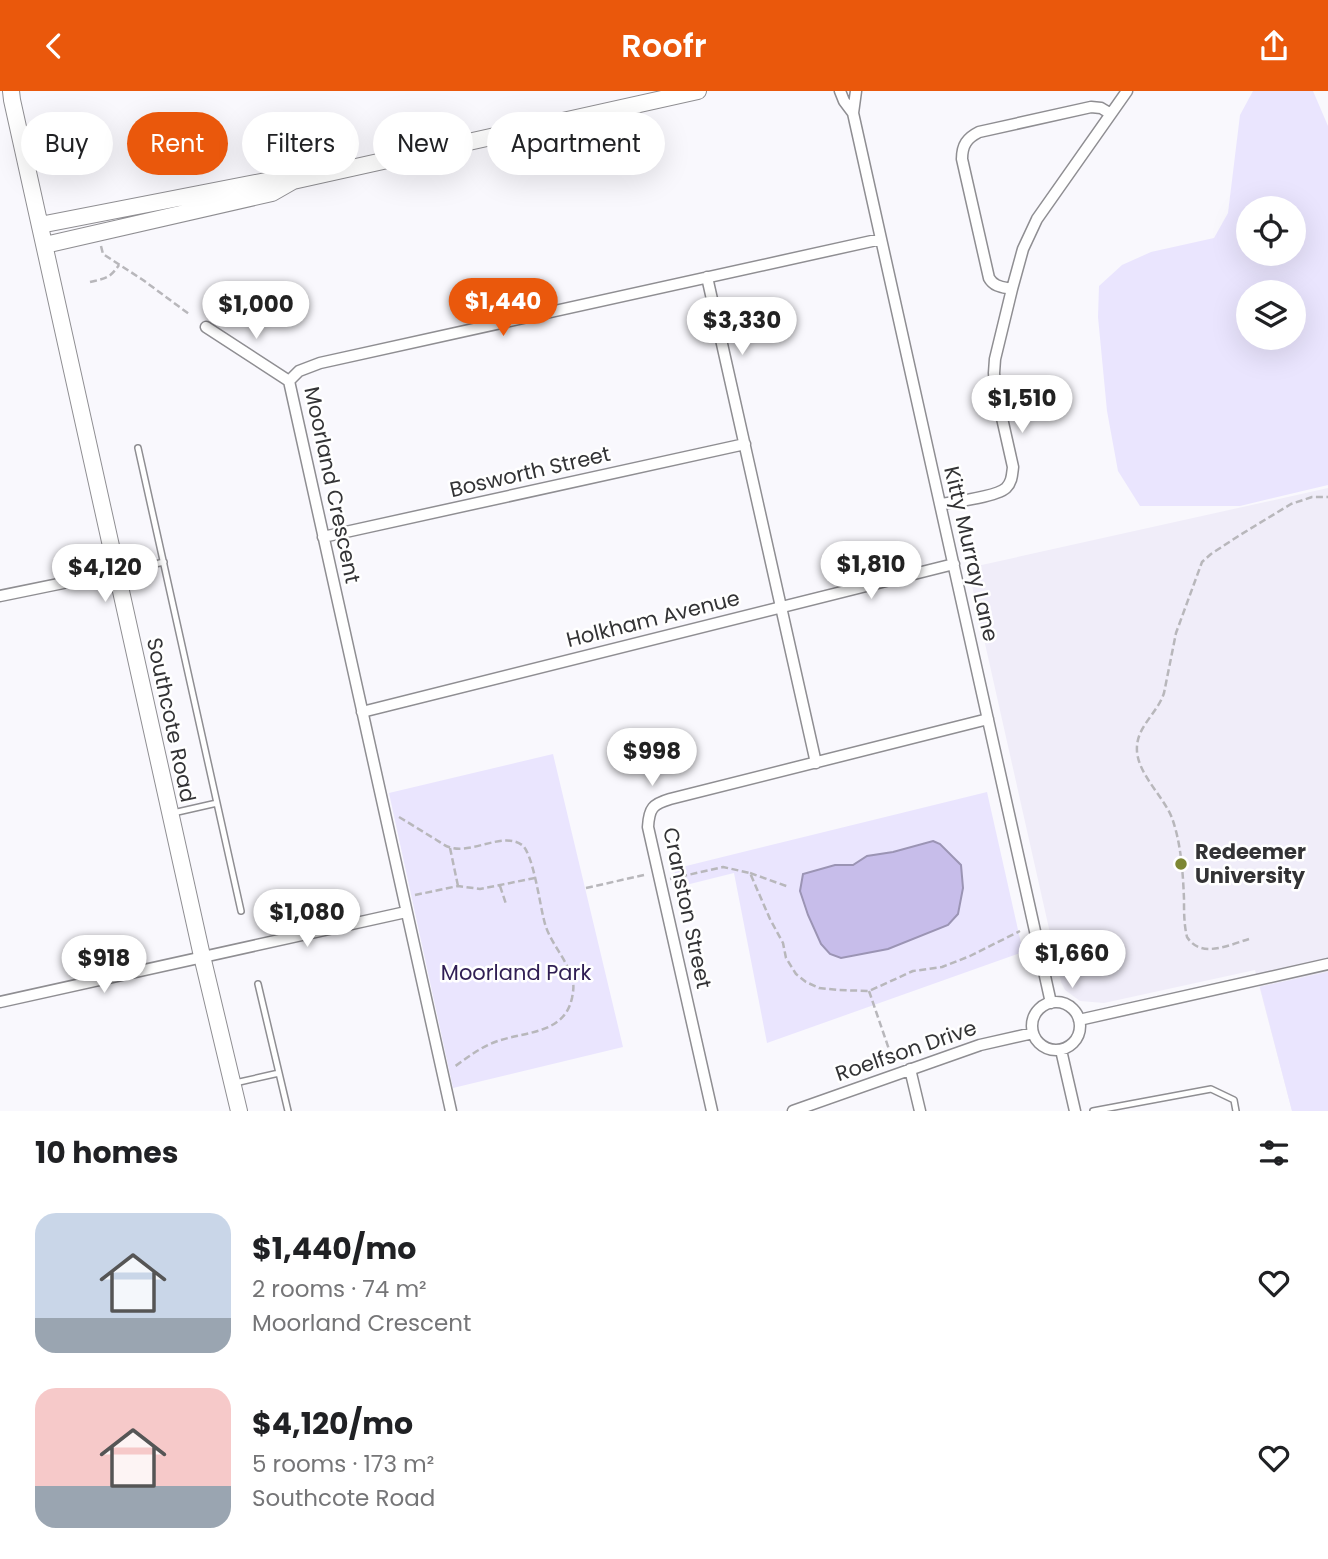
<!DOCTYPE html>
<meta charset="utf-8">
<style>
:root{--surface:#fff;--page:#f2f2f2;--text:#202124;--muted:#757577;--accent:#ea580c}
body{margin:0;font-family:Poppins,sans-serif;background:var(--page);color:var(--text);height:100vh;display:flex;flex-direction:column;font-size:26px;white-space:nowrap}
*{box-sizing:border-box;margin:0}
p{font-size:23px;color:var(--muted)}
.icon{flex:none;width:38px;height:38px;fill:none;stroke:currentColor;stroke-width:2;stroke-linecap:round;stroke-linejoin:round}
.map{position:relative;height:1020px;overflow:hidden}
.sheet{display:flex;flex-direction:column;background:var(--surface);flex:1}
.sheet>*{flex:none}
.top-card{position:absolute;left:21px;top:21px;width:700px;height:63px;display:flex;gap:14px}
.tools{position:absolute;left:1236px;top:105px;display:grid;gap:14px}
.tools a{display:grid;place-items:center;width:70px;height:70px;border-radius:50%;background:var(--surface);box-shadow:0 7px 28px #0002;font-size:35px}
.price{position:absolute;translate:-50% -60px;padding:0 16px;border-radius:24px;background:#fff;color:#222;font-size:23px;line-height:46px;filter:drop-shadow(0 2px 4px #0008)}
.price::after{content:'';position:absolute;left:50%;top:42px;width:21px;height:16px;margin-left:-10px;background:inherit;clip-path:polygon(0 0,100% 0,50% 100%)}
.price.current{background:var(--accent);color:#fff}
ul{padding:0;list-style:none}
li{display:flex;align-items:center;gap:21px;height:175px;padding:0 35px}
li span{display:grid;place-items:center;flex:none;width:196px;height:140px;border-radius:21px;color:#555}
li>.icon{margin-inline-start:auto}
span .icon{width:84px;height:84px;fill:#fffc;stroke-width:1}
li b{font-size:30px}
h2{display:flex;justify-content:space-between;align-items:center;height:84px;padding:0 35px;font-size:30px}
.chip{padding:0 24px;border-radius:32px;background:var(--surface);box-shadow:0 7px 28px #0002;font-size:24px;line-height:63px}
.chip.current{background:var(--accent);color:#fff}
header{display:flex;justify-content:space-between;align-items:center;height:91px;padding:0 35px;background:var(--accent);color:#fff;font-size:32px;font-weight:600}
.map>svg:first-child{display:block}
</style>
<header><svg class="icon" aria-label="back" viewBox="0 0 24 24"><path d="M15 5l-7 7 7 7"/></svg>Roofr<svg class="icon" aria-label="share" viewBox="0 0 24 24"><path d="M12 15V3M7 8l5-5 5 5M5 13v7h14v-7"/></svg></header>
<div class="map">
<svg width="1328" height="1020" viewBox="0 0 1328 1020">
<rect width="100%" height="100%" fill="#f9f8fd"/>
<path fill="#f0edf9" d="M1328,397V1020H1292L1255,879L1104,912L1080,910L1065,899L1061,891L968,477Z"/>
<path fill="#eae5fe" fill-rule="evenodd" d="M1253,0H1313L1328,35V394L1240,415H1140L1118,380L1107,320L1098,226L1099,195L1122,174L1151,161L1214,147L1228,122L1240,24ZM1293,117V163H1248V117ZM1293,201V247H1248V201Z
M553,663L623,956L453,997L389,702Z
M987,701L1023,861L767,952L734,782L678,796L674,778Z
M1328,881V1020H1292L1260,896Z"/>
<path fill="#c7bdea" stroke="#9b94b4" stroke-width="2" d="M933,750L940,753L961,774L963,797L958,823L948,834L888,858L841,867L830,863L821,853L808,824L800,800L803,783L835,774H853L867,765L893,761Z"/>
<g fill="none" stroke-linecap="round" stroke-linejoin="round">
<g stroke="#8f8e92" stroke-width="8">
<path id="lane" d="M138,357L241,820
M119,481L164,471
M173,722L217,712
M258,893L288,1020
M235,992L279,982
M1093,1020L1211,998L1234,1009L1236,1020"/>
</g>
<g stroke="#8f8e92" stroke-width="13">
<path id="street" d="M840,0L844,10L853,22
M856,0L853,22L1051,912
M707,186L816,672
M1012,198C1003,196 994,196 989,187L962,68C962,54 967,47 979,41L1091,16L1101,17L1111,23
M206,236L289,290
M289,290L451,1020
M289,290L299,280L320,272L881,148
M940,413C954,411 996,406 1006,397C1012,391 1012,384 1013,376L995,296L994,282L995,268L1012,198L1023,158L1037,128L1127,0
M323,446L745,353
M0,505L117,481
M362,621L954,473
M0,911L406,821
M1032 935a24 24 0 1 1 48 0a24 24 0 1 1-48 0Z
M1079,929L1328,873
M1061,959L1075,1020
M910,978L920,1020
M712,1020L648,736C649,717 653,713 670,708L988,628
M793,1020L980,954L1033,942"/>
</g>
<g stroke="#8f8e92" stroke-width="18">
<path id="secondary" d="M11,0L12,9L202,865L239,1020
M40,134L271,89L293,90L698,0
M45,154L272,102L293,90"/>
</g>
<path stroke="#b8b7bb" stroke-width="2.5" stroke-dasharray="7 3.5" stroke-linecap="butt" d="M101,155L103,163L143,189L189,223
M90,191C106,187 109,188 119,174
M399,726C411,733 423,741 435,748C440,751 445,755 449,756C471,764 503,740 522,754C533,762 540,814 544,829C549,852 568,868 573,891C574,897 573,901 572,907C564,944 524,940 495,951C479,957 467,967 454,976
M450,757L458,795
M750,782L789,796
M670,788L723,776L750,782L770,828L783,852L786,867L796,883L806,891L819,897L838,899L869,900L913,880L942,876L970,865L1020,840
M500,795L506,813
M586,797L644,784
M415,804L458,795L480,798L535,787
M1249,848C1229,854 1201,868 1187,846C1184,834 1184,821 1184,808C1183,782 1181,752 1172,727C1163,704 1135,681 1137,655C1138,635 1158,621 1164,602L1176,542L1202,471L1211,463L1240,444L1291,413L1312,406H1328
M869,900L893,970"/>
<use href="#lane" stroke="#fff" stroke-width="5"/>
<use href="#street" stroke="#fff" stroke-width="10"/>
<use href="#secondary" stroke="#fff" stroke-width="16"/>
</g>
<circle fill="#7d8733" stroke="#fff" stroke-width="2.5" cx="1181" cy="773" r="7"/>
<g text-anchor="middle" stroke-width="5" stroke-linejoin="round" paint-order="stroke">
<g font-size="21" fill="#333335" stroke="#fff">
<text transform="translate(530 381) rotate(-13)" y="7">Bosworth Street</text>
<text transform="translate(332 394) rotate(78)" y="7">Moorland Crescent</text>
<text transform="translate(971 463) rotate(77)" y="7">Kitty Murray Lane</text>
<text transform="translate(653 528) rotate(-14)" y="7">Holkham Avenue</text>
<text transform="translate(171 629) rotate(78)" y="7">Southcote Road</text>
<text transform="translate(687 817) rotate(78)" y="7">Cranston Street</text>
<text transform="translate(906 960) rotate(-19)" y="7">Roelfson Drive</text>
</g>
<g font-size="21" font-weight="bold" fill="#333335" stroke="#fff" text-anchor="start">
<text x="1195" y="768">Redeemer<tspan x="1195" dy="24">University</tspan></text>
</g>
<g font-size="21" fill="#301e54" stroke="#fff">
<text x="516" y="889">Moorland Park</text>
</g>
</g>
</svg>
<div class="tools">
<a><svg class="icon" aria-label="locate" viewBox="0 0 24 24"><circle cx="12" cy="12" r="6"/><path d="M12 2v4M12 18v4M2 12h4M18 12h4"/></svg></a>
<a><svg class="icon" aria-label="layers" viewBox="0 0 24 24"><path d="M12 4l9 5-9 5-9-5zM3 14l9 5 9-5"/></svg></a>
</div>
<b class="price current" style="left:503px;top:247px">$1,440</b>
<b class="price" style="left:256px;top:250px">$1,000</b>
<b class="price" style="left:742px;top:266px">$3,330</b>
<b class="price" style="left:1022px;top:344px">$1,510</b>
<b class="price" style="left:871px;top:510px">$1,810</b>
<b class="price" style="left:105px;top:513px">$4,120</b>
<b class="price" style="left:652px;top:697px">$998</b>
<b class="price" style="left:307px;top:858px">$1,080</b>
<b class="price" style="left:1072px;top:899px">$1,660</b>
<b class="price" style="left:104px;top:904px">$918</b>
<div class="top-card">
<a class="chip">Buy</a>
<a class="chip current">Rent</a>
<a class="chip">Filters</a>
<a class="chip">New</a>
<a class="chip">Apartment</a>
</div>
</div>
<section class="sheet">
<h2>10 homes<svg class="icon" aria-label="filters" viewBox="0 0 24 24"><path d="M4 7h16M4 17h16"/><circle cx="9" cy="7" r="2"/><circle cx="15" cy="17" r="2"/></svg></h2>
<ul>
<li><span style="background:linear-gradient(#c9d6e8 75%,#9aa5b1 0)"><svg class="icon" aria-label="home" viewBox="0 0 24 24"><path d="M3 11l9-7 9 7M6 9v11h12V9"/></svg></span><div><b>$1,440/mo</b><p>2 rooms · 74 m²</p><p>Moorland Crescent</p></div><svg class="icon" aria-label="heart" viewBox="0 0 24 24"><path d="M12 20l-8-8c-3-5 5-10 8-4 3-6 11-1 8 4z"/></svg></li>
<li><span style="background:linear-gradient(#f6c9c9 70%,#9aa5b1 0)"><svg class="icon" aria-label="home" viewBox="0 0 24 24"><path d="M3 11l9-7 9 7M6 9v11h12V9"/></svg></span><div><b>$4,120/mo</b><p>5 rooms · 173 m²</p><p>Southcote Road</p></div><svg class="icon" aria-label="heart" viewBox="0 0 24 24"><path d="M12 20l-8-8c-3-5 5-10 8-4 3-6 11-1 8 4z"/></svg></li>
</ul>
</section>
